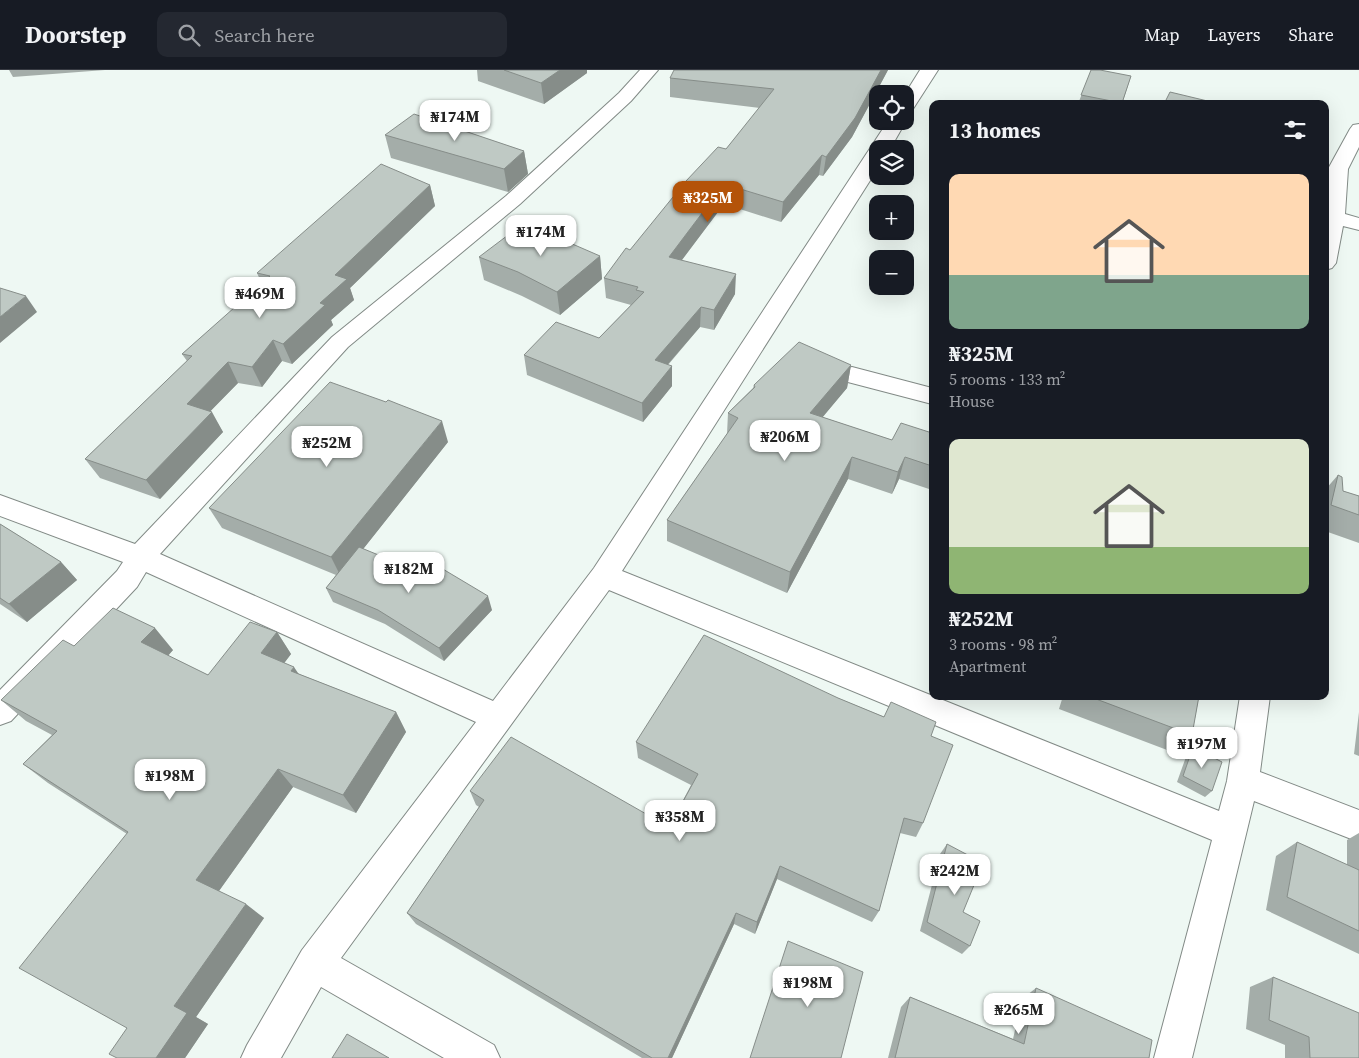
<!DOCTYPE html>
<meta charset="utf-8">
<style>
:root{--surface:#171b24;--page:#242831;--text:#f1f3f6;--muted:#9ea1a6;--line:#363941;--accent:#b45309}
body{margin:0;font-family:"Source Serif 4",serif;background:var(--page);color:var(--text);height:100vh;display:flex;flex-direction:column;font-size:19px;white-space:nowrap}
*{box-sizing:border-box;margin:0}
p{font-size:16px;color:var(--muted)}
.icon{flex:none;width:28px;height:28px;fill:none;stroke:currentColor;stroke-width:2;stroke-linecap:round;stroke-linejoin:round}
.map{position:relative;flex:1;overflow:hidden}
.sheet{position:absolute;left:929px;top:30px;width:400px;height:600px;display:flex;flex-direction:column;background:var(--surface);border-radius:10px;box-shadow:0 5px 20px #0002}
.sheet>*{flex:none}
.controls{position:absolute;left:869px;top:15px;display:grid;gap:10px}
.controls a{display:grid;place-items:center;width:45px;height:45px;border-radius:10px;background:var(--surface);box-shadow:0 5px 20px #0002;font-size:25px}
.price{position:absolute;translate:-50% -42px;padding:0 11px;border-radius:10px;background:#fff;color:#222;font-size:16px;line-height:32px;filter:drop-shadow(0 1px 2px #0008)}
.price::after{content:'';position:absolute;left:50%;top:30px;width:15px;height:11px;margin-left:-8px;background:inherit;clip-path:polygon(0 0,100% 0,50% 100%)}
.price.on{background:var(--accent);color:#fff}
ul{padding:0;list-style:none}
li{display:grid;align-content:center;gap:10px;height:265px;padding:0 20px}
li span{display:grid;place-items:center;height:155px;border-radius:10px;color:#555}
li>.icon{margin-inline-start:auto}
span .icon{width:90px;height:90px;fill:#fffc;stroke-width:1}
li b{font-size:21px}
h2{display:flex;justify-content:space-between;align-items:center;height:60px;padding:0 20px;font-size:21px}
header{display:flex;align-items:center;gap:30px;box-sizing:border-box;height:70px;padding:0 25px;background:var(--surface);border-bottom:1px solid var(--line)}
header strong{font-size:24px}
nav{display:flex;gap:28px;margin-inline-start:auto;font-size:18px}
.search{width:350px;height:45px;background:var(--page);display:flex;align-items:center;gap:12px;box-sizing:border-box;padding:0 18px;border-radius:10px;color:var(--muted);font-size:19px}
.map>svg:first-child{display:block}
</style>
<header>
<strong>Doorstep</strong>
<div class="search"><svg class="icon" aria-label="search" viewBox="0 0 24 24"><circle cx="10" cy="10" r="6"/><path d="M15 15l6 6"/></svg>Search here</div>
<nav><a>Map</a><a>Layers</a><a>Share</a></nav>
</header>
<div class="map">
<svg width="1359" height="988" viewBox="0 0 1359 988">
<rect width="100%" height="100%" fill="#eef8f3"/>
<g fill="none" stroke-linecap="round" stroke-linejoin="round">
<g stroke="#828a86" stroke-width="2">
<path id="minor" d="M640,0H658L631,31L520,134L348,277L160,484L493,631L594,498L888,51H905V49L906,51L890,79H878V98L622,501L1219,741L1227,711L1240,626H1270L1260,702L1359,740V772L1254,731L1192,988H1154L1212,770L609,520L341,888L494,975L500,988H444L321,917L281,988H241L247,975L302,880L476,652L146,502L137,517L11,651L0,655V620L117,501L123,492L0,446V425L135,474L332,267L506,126L619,23Z
M920,0H938L911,42L905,43V24Z
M1359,54V77L1348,99L1345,144L1359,148V160L1343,156L1336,193L1332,198L1325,200V146L1328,99L1350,59L1353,55Z
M852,297L932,318V334L844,311L840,305L844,299Z"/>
</g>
<use href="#minor" fill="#fff" fill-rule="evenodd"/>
</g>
<path fill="#a4ada9" d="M9,0H105L13,7Z
M477,0H587V3L544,34L478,11Z
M888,0L852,67L823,106L819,105L781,152L724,134L682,190L735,224L714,260L700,257L668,295L672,296V316L643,352L527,305L524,285L599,268L631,235L606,228L604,208L726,79L760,38L670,27V8Z
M1091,0L1131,6L1122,34H1078Z
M385,65L524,81L528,104L508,122L391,88Z
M430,115L435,136L350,218L354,230L331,250L333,255L292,294L282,291L262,317L238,313L210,341L223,362L160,429L100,408L85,389L187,291L182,284L262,214L257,203Z
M600,186L602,209L560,245L522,226L484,210L479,187Z
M851,295L847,318L822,347L892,370L932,363V420L899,409L892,424L848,409L787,523L667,471V450L727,364L728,343L753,318L754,315Z
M448,372L363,479L492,540L444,591L385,554L333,532L326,518L336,505L222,458L209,438Z
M1338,405L1343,421L1359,426V473L1325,461V420Z
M0,454L61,492L77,510L27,552L0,534Z
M277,562L291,584L284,593L299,604L396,642L406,662L356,743L293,717L219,821L264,848L196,947L208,954L185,988H117L127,958V764L48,713L23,694L52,665L26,651L1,630L74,576L173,580L168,586L208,605Z
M1063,626H1199L1192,665L1175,683L1059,639Z
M838,628L931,666L923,753L916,767L900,763L879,841L872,852L777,809L755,864L734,854L672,988H642L416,854L407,843L479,737L476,735L470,721L669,757L691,715L638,688L636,672Z
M1359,642V686L1354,684Z
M1193,677L1212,721L1205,727L1177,712L1187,684Z
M1359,763V884L1266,840L1276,786L1297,772L1347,795V770Z
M947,774L963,842L970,876L962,884L920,861L940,784Z
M1273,907L1359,988H1285V975L1246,959L1250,917Z
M1036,918L1149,988H888L901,937L910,927L1013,969L1022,929Z"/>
<path fill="#868d89" d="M560,0H587V3L544,34L541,13Z
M881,0H888L852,67L823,106L826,87Z
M524,81L528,104L508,122L504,99Z
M822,85L819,105L781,152L783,132Z
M724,114V134L669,207V187Z
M430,115L435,136L350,218L354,230L331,250L333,255L292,294L283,274L320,233L335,205Z
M600,186L602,209L560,245L557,222Z
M736,204L735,224L714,260V240Z
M26,226L37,242L0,273V247Z
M701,237L700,257L655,309V290Z
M273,270L282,291L262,317L252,297Z
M228,292L238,313L198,354L187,334Z
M851,295L847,318L807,366L810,343Z
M672,296V316L643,352L642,333Z
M212,342L223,362L160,429L146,410Z
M442,351L448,372L341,507L331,487Z
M852,387L848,409L787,523L790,502Z
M905,387L899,409L892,424L898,402Z
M61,492L77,510L27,552L9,534Z
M488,526L492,540L444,591L439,578Z
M155,558L173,580L160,594L141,572Z
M277,562L291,584L276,604L261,583Z
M294,597L308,618L291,601Z
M396,642L406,662L356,743L343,725Z
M278,699L293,717L216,825L196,810Z
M780,796L777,809L755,864L757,852Z
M246,834L264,848L196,947L208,954L185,988H156L174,936Z
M736,843L734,854L672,988H668Z"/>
<path fill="#bfc9c4" stroke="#868d89" d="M504,0H560L541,13Z
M674,0H881L855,48L826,87L822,85L783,132L724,114L669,187L736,204L714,240L701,237L655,290L672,296L642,333L524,285L556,252L599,268L644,222L636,220L638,217L604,208L626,178L630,180L686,111L718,77L726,79L774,19L670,8Z
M1091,0H1100L1131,6L1122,33L1081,25Z
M1170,22L1220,34H1164Z
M414,44L524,81L504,99L385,65Z
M381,94L430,115L335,205L347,209L320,233L325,235L283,274L273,270L252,297L228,292L187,334L212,342L146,410L85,389L192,286L182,284L270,206L257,203Z
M524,153L600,186L557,222L518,202L479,187Z
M0,218L26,226L0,247Z
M799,272L851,295L810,343L892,370L901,353L932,363V396L905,387L898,402L852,387L790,502L667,450L738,348L728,343L755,317L754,315Z
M330,312L386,332L388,330L398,334L442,351L331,487L209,438Z
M1338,405L1342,407L1343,421L1359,426V445L1331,435Z
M0,454L61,492L9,534L0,528Z
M359,477L410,498L421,486L488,526L439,578L378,540L326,518Z
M113,538L155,558L141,572L208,605L250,552L277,562L261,583L294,597L291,601L396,642L343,725L278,699L196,810L246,834L174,936L187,943L156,988H117L109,984L127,958L19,898L128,762L23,694L57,661L1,630L63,570L74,576Z
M704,565L838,628L884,647L891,632L936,652L931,666L953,675L923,753L904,748L879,841L780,796L757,852L736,843L668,988H652L407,843L484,730L470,721L511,667L669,757L698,704L636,672Z
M1088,626H1199L1192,665Z
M1193,677L1222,692L1212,721L1183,706Z
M1297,772L1359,800V861L1287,827Z
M947,774L983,793L963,842L980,851L970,876L927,852Z
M788,871L863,902L841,988H750Z
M1273,907L1359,943V988H1310L1309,967L1269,950Z
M1036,918L1152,970L1149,988H895L910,927L1024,974Z
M347,964L389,988H332Z"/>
</svg>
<div class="controls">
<a><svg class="icon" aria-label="locate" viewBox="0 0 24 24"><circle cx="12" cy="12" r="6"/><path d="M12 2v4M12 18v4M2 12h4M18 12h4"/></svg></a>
<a><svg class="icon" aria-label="layers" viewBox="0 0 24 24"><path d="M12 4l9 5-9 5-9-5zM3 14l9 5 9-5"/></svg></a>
<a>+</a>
<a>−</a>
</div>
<b class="price" style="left:455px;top:72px">₦174M</b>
<b class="price on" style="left:708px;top:153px">₦325M</b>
<b class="price" style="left:541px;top:187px">₦174M</b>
<b class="price" style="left:260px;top:249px">₦469M</b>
<b class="price" style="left:785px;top:392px">₦206M</b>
<b class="price" style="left:327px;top:398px">₦252M</b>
<b class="price" style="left:409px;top:524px">₦182M</b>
<b class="price" style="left:1202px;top:699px">₦197M</b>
<b class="price" style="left:170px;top:731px">₦198M</b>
<b class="price" style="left:680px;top:772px">₦358M</b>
<b class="price" style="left:955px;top:826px">₦242M</b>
<b class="price" style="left:808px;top:938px">₦198M</b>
<b class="price" style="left:1019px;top:965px">₦265M</b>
<section class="sheet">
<h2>13 homes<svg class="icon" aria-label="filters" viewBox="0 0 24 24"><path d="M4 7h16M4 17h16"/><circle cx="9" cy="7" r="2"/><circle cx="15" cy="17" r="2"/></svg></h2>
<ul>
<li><span style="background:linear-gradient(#ffd9b3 65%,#7fa58c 0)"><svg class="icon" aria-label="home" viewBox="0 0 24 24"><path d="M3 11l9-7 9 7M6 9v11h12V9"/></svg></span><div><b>₦325M</b><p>5 rooms · 133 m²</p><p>House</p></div></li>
<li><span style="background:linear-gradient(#dfe7d0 70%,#8fb573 0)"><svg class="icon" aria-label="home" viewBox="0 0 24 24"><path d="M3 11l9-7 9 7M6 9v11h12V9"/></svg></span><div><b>₦252M</b><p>3 rooms · 98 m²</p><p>Apartment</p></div></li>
</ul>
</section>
</div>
